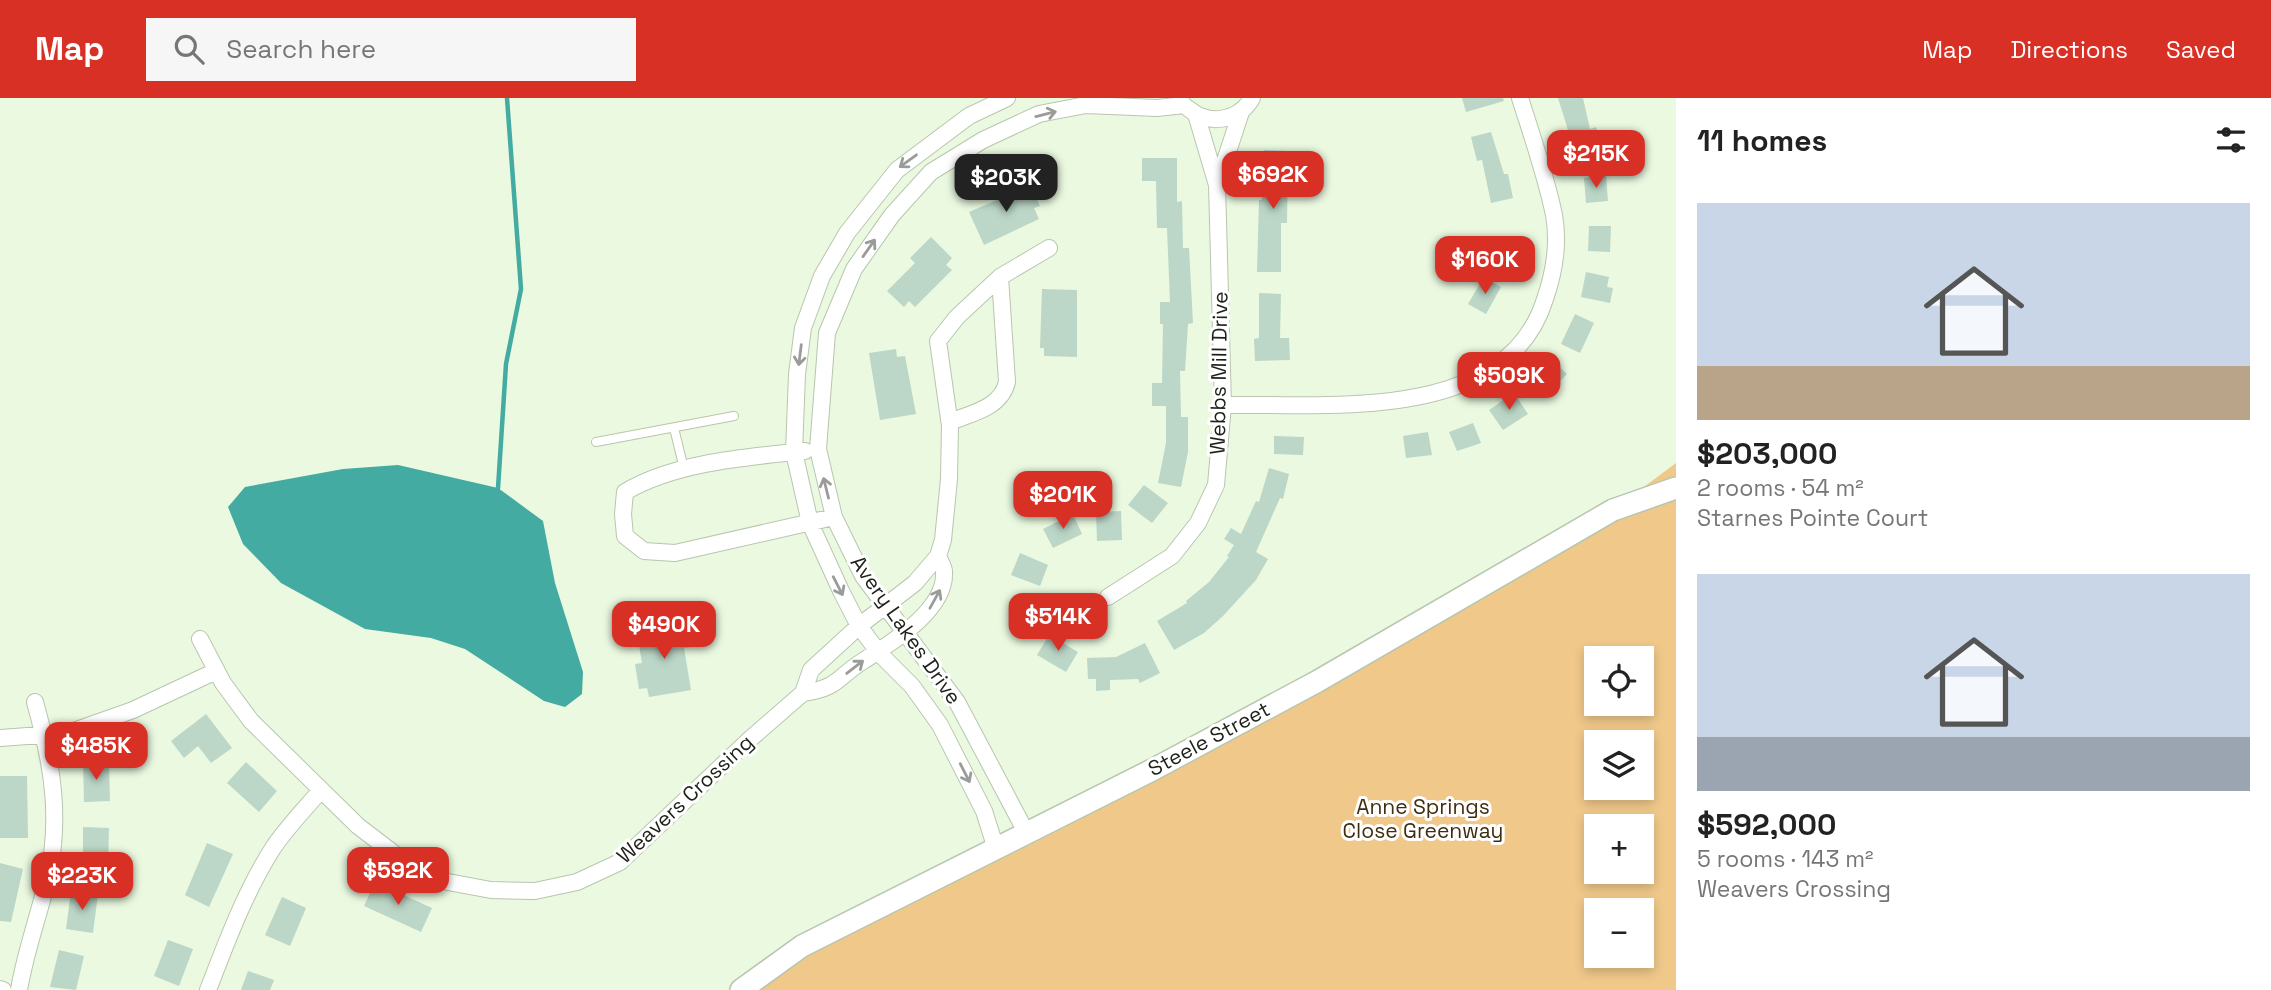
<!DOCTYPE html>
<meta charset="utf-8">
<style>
:root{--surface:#fff;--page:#f6f6f6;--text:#222;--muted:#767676;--accent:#d93025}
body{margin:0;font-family:"Space Grotesk",sans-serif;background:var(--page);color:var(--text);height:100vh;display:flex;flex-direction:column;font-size:26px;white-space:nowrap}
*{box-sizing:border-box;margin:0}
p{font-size:23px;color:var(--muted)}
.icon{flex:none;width:38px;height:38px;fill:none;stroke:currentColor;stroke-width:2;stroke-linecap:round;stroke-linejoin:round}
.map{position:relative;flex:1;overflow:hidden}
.side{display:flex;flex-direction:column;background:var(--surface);width:595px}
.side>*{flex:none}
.tools{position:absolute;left:1584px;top:548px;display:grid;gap:14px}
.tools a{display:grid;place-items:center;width:70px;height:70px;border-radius:0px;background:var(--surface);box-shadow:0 4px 10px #0003;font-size:35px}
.price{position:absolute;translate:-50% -60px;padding:0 16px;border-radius:14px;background:var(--accent);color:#fff;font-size:23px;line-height:46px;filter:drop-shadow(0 2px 4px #0008)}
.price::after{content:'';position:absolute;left:50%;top:42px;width:21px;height:16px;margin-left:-10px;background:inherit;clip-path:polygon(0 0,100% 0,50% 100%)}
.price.selected{background:#222;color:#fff}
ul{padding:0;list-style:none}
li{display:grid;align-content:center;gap:14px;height:371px;padding:0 21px}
li span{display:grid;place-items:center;height:217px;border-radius:0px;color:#555}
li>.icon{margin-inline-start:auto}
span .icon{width:126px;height:126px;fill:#fffc;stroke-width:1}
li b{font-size:30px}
h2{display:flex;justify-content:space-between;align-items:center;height:84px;padding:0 21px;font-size:30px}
header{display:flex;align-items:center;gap:42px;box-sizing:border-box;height:98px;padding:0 35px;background:var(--accent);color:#fff}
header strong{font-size:33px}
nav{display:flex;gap:38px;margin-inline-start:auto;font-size:24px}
.search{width:490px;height:63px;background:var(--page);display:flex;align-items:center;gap:18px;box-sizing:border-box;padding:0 24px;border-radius:0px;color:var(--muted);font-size:26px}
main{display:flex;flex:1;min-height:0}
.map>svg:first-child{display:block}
</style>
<header>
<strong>Map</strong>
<div class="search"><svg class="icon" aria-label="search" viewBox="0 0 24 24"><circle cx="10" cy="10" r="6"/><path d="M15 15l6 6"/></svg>Search here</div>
<nav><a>Map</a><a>Directions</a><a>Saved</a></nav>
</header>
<main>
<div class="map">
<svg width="1676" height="892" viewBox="0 0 1676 892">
<rect width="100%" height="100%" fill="#eaf9e0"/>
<path fill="#f0c88a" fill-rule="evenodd" d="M1676,365V892H741L1154,671L1613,412ZM1596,560H1642V606H1596ZM1596,644H1642V690H1596ZM1596,728H1642V774H1596ZM1596,812H1642V858H1596Z"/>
<path fill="#43aba1" d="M398,367L498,390L543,423L555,485L583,574L582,596L565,609L544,603L465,551L431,540L365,531L281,485L243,446L228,409L245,389L343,371Z"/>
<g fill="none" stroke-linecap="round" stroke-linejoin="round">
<path stroke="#43aba1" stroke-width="4.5" d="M498,390L506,266L521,191L507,0"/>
</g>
<path fill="#bcd7c7" d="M1462,0H1503L1504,3L1466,14Z
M1558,0H1583L1590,31L1596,29L1604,51L1577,61Z
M1491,34L1504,76H1508L1513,100L1491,105L1482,62L1477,63L1471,39Z
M1264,52L1288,53L1287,125H1281V174H1257L1259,102H1262Z
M1142,60H1177V104L1182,103L1183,150H1189L1193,225L1188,226L1185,273H1180L1181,319H1188V354L1181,389L1158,385L1166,345V308H1152V285H1162L1163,226H1160V204H1170L1167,130H1157L1156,83H1142Z
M1606,78L1608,103L1586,105L1584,80Z
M1028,83L1040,108L1034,110L1039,121L984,147L969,114L1004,99L1002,95Z
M1589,128H1611L1610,154L1588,153Z
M931,139L952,160L946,167L952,172L915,209L909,203L904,209L887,193L915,165L910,160Z
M1492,140L1515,141L1513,167L1490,165Z
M1586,174L1609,179L1607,189L1613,190L1610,205L1581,199Z
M1484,179L1501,189L1486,216L1468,206Z
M1042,191L1077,192V259L1044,258V250H1040Z
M1259,195L1281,196L1280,240H1289L1290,262L1255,263L1254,241L1259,240Z
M1575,216L1594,225L1580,255L1561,246Z
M896,251L897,259L905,258L916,316L880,322L869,255Z
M1550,260L1567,276L1545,298L1529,282Z
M1514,295L1528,316L1503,332L1489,312Z
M1473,325L1481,345L1457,353L1449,334Z
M1428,334L1432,357L1406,360L1403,338Z
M1274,338L1304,339L1303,357L1274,356Z
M1269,370L1289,376L1283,401L1280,400L1256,454L1268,461L1256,482L1223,518L1204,535L1174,552L1157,523L1187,505L1186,503L1209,484L1229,459L1227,458L1234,447L1224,441L1231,430L1241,436L1256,403L1259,404Z
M1144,387L1168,405L1152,425L1128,407Z
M1121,413L1122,442L1097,443L1096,414Z
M1073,416L1082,436L1053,450L1043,431Z
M1020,455L1048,467L1040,488L1011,477Z
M1040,498L1046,529L1022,534L1017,502Z
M680,527L682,538L696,536L698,548L684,550L691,592L649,599L647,590L639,591L635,566L642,565L637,535Z
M1049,537L1078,554L1066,574L1037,557Z
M1145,545L1160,575L1140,585L1138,581L1110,582V592L1096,593V581H1088L1087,560L1116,559Z
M206,616L232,650L211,665L198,648L184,660L171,643Z
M246,664L277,693L259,714L227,685Z
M109,665L110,703L84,704L83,666Z
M0,678H27L28,740H0Z
M83,729L109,730L108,768L83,767Z
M207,745L233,756L209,809L185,797Z
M0,765L23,771L11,824L0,823Z
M375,784L432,810L421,834L364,808Z
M71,793L98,796L93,835L66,831Z
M282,799L306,810L290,848L265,837Z
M168,842L193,851L179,888L154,878Z
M59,852L84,858L76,892L50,889Z
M248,873L274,882L270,892H241Z"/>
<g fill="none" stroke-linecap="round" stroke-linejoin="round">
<g stroke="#b8c6ae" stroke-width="10">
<path id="lane" d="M674,330L684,371
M596,344L734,318"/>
</g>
<g stroke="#b8c6ae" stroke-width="18">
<path id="street" d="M1189,11C1209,28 1239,23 1252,0
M1217,87L1241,14
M1223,307C1326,305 1506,327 1545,201C1554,175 1559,145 1554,117C1546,78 1532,38 1520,0
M950,324C972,315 1001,310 1007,284L1000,179
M805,353C748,359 675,364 625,394L623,416L625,438L644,453L675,455L834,419
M1108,499L1172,458L1198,425L1216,387L1223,307L1217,87L1196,16
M200,541L223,585L251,623L358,728L409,767L448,784L491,792L535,793L577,784L620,764L749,642L803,595L811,572L859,528L915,485L938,458L943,442L949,381L950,328L938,243L957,219L1000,179L1049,150
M803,595C839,590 836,580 863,563C891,545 947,512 944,473C944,469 940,463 938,458
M0,640L68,635L133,612L216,573
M1027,736L957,604L863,478L834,419L818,351L827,235L854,171L892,117L931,74L983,42L1039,16L1086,7L1157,10L1184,7
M996,751L984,713L940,627L912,588L879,555L859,528L841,493L810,425L794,354L797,276L803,230L822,178L847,135L897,72L969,18L1007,0
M0,891L3,892
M19,892C25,855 38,820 47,783C62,721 52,665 35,604
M208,892C227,843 245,794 273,750C287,729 305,711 321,692"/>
</g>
<g stroke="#b8c6ae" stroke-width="24">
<path id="secondary" d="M741,892L802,848L1154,671L1318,583L1613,412L1676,390"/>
</g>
<use href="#lane" stroke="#fff" stroke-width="8"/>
<use href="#street" stroke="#fff" stroke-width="16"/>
<use href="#secondary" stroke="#fff" stroke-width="21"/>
</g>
<defs><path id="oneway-shaft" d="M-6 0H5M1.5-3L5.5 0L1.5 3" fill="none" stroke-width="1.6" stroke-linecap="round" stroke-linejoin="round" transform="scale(1.75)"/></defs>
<g stroke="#999c98">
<use href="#oneway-shaft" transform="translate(1046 16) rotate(-14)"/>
<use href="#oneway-shaft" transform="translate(908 63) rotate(144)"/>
<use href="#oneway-shaft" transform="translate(869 150) rotate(-55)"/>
<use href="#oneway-shaft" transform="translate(800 257) rotate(97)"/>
<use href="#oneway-shaft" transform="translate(826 390) rotate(-104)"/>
<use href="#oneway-shaft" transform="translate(838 488) rotate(63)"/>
<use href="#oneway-shaft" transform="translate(935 501) rotate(-61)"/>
<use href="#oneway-shaft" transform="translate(855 569) rotate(-38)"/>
<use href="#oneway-shaft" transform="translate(965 675) rotate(63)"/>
</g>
<g text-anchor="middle" stroke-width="6" stroke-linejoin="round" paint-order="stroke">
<g font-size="21" fill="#1d2219" stroke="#fff">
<text transform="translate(1219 275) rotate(-89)" y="7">Webbs Mill Drive</text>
<text transform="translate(906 532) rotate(55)" y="7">Avery Lakes Drive</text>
<text transform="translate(1209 641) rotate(-28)" y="7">Steele Street</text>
<text transform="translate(685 701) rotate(-43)" y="7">Weavers Crossing</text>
</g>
<g font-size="21" fill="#3f2d10" stroke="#fff">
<text x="1423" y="716">Anne Springs<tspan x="1423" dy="24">Close Greenway</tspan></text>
</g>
</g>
</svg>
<div class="tools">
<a><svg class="icon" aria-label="locate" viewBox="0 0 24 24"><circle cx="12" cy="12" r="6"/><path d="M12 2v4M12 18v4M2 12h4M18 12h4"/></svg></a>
<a><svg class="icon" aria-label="layers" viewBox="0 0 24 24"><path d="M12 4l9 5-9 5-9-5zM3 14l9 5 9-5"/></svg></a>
<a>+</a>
<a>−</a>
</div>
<b class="price" style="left:1596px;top:92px">$215K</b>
<b class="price" style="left:1273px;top:113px">$692K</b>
<b class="price selected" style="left:1006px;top:116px">$203K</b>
<b class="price" style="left:1485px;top:198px">$160K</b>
<b class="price" style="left:1509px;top:314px">$509K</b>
<b class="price" style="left:1063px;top:433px">$201K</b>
<b class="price" style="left:1058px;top:555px">$514K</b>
<b class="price" style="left:664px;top:563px">$490K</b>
<b class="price" style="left:96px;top:684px">$485K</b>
<b class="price" style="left:398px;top:809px">$592K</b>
<b class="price" style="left:82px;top:814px">$223K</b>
</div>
<section class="side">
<h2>11 homes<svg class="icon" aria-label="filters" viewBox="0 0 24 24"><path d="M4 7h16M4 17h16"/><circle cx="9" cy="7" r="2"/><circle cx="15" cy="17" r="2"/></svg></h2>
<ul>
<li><span style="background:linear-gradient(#c9d6e8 75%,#b9a48a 0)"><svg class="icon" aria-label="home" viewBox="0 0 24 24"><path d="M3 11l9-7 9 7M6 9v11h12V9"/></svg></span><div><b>$203,000</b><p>2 rooms · 54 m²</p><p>Starnes Pointe Court</p></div></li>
<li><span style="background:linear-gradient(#c9d6e8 75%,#9aa5b1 0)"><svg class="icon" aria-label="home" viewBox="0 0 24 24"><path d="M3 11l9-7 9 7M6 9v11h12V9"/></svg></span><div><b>$592,000</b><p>5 rooms · 143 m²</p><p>Weavers Crossing</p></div></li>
</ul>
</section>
</main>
